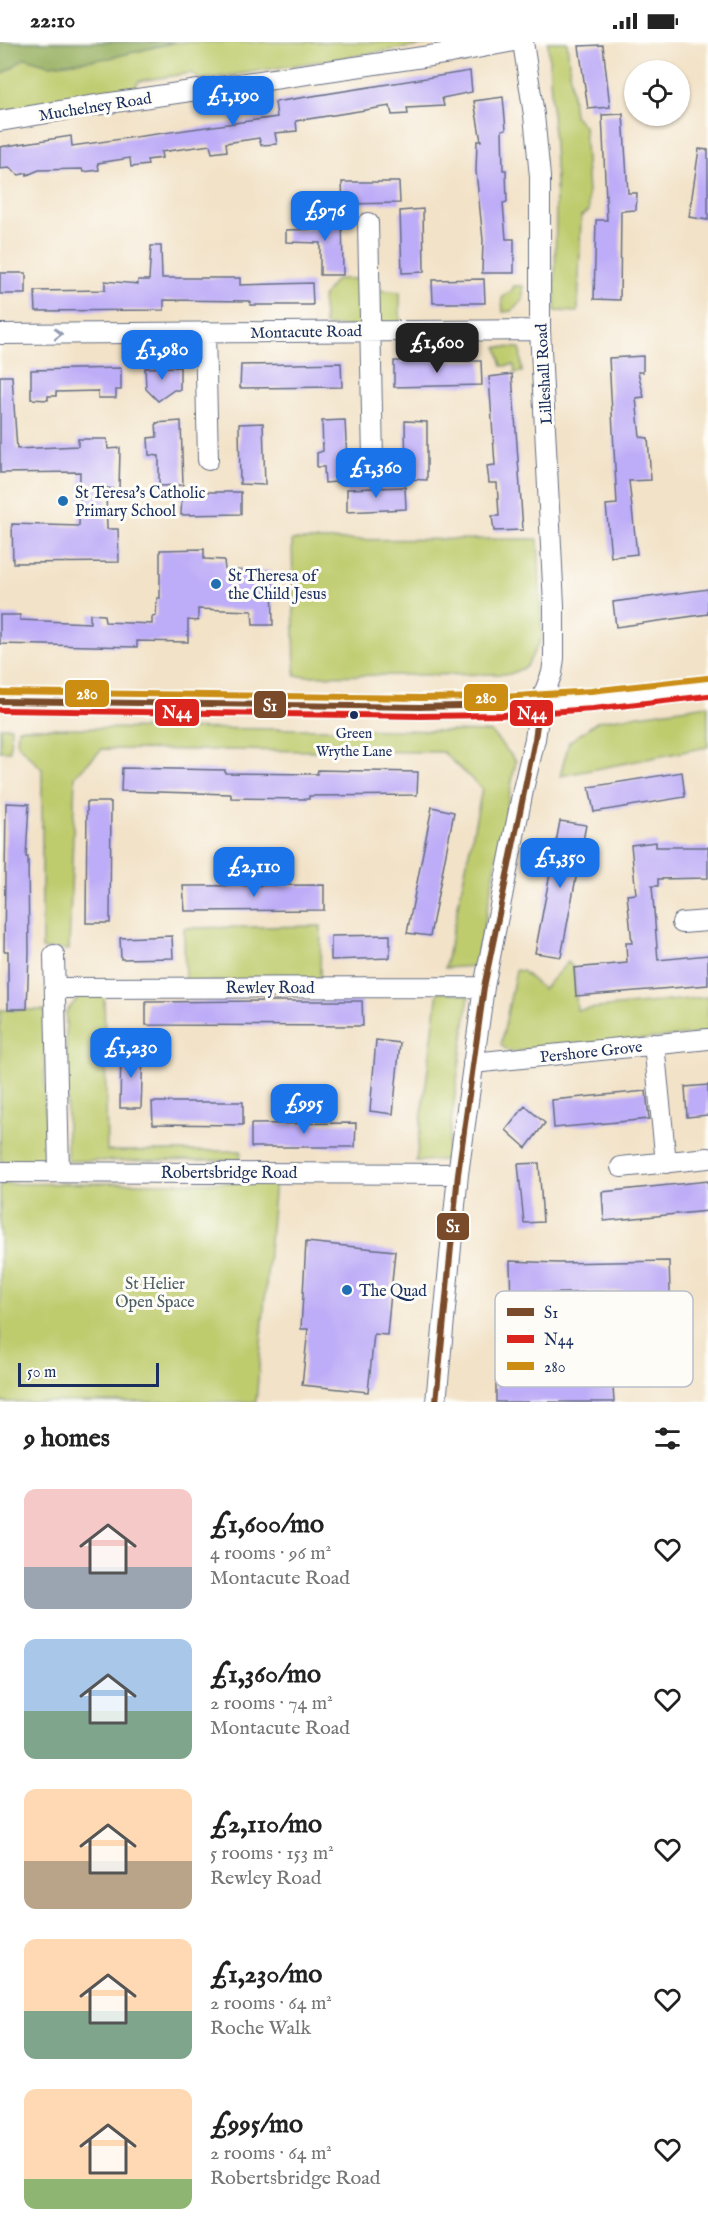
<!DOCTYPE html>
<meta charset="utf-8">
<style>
:root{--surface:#fff;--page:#f2f2f2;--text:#222;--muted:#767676;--accent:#1a73e8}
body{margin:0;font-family:"IM FELL English",serif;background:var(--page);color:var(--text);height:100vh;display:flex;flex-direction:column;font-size:22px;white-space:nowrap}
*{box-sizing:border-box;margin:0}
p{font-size:20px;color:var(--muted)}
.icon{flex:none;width:33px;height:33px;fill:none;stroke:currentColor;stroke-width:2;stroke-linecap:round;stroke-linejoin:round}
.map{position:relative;height:1360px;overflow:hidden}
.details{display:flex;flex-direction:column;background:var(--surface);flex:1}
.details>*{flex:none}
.fabs{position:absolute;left:624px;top:18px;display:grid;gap:12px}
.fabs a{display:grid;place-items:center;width:66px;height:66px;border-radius:50%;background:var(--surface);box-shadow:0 2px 4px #0004;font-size:30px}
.scale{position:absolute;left:18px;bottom:15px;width:141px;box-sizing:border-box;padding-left:6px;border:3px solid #1b2f5e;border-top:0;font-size:16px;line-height:21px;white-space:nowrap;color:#1b2f5e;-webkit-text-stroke:4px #fdfcf7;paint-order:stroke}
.price{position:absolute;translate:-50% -51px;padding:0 14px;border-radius:12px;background:var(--accent);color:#fff;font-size:20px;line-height:39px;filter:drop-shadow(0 2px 3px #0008)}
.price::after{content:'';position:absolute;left:50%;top:36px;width:18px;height:14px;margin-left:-9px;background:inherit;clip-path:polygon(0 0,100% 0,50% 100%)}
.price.selected{background:#222;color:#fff}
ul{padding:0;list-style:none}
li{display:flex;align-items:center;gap:18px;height:150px;padding:0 24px}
li span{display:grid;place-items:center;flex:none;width:168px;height:120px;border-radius:12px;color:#555}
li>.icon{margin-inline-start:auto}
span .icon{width:72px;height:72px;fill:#fffc;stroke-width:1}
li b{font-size:26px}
h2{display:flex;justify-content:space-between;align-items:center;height:72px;padding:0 24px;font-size:26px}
.status{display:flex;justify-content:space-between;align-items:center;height:42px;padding:0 30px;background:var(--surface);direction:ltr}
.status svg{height:16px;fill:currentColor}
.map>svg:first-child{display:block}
</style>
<div class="status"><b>22:10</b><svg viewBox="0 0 49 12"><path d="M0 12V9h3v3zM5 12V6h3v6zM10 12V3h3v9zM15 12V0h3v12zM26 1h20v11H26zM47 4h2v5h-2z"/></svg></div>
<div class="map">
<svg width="708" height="1360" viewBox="0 0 708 1360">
<rect width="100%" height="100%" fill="#fdfcf7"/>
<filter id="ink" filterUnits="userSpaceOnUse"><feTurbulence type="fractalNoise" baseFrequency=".0167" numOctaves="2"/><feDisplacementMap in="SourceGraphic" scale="12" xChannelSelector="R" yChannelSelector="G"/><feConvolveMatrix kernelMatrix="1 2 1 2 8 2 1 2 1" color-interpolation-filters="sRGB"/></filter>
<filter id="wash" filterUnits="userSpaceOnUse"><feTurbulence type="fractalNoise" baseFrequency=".008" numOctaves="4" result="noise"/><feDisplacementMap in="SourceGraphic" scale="24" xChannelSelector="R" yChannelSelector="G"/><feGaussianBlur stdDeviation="1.35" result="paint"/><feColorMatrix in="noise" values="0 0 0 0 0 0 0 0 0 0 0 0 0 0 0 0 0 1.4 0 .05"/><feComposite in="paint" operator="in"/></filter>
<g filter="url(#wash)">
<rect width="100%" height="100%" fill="#f2e2c7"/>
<path fill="#bfcc6e" stroke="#6d7e66" stroke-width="1.5" d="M0,0H443L201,38L191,31L139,39L132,50L0,70Z
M548,0H567L574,73L584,84L589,169L581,174L578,270L555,269L556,139Z
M336,237H365L366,247L400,250V285L325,284L322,256Z
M514,244H523V258L512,269L503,270L502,256L512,248Z
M497,305L520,306L522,330L515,331L514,323L502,324Z
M538,497L542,596L526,625L510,632L295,634L292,498Z
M708,663V705L560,734L569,700L598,679Z
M0,685H11L10,709H0Z
M18,686L343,687L491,690L516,719L476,924L445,926L482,747L443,710L102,707L75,734L69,908L42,907V727L17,702Z
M321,884L320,938L185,940L184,886Z
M568,920L574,926L577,968L708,955V991L509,1010L501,1003L516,928L522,929L543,947Z
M438,949L469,953L446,1118L416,1119Z
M83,950L104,951L107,1109H241L240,1118L67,1119L66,970Z
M0,968H45V1114L39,1120L0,1119Z
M275,1140L256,1360H0V1142Z"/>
<path fill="#97b061" stroke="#597060" stroke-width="1.5" d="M0,0H176L110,16L49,23L25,16L0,34Z"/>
<g id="blocks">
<path fill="#bdacf7" d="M603,3L610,65L588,67L579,4Z
M470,29L472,50L442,56L444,64L407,66L408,72L392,73L390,64L296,79L297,89L275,91L277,102L261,103L259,96L226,101L227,109L212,111L210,103L161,110L162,116L147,118L148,123L131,125L130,116L98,121L99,128L83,130L82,127L39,128L27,133V131L19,133L9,126L0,127V105L71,94L72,104L277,75L275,60Z
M503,55L506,87L502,88L503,128H506L507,160L503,161L506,197H514V231H482L483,198L476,129L477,99H481L474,59Z
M623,72L628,151H637L636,168L621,169L620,258L594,257L596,178H607L602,73Z
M699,107L708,108V178L689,175Z
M342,140H399L400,161L343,162Z
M423,167L424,230L402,231L400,169Z
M320,169H342L343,233H320V201L286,200V188L320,187Z
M151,204H161L162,236H240V243L312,241L313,263H250V259L164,258V268L36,269L35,249L105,248V239L138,242V238H149Z
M0,231H26V252H0Z
M484,237L485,261H433L432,238Z
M643,314V330H638L644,355L636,356L640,395L648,396L651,438L629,439L637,512L611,515L606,463L617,462L609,316Z
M394,319H481L482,343L394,345Z
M341,321L342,345L240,346L241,323Z
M180,325V348H174L158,359L146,347L145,326Z
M121,326V348H116V356H98V349L56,350V354H48V358L31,357V328Z
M512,332L523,488L494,489L492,474H499L497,441H489L487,424L495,423L489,335Z
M0,334H12L17,407L78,404V397H107L108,407L120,406L119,448L106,446L107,487H118L119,520L13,521L12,482L79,484L80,430L0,431Z
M345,378L348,439L325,441L324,425H317V411L323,409L322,379Z
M181,379L183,443L159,444V414L149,413L148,396L157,395L156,381Z
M405,379L427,380V438L406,437Z
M263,381L265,443L240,442L239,382Z
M405,445L406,467L347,470V447Z
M182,450H241V472L181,473Z
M204,507V517L224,518L225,528L272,529L273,583H253L252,569L198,567V579L188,578V600L137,599V605L0,602V573H20V578L90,581V572L104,573L105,580L152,582V575L156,574L157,556H160V508Z
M708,547V572L616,585L613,560Z
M122,726L225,728V731L317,732L318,728L418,730L417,753L309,754V757L231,756V752L121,749Z
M682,730L685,755L594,770L589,745Z
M87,760H111L110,881H86Z
M6,761L29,762L26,815H28L29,911L27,967H8V909H4Z
M432,765L454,770L430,894L407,891Z
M560,779L586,783L561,915L535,911Z
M656,800V805H708V836L658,837V844H652L658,918L708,913V943L576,954L574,926L627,921L626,901H632L627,853L636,852L631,803Z
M324,843V868L185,869L183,844Z
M390,893V916L331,918V894Z
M172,894L173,916L121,917L120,896Z
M264,959H362L363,984L146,983V960Z
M376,998L400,1001L393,1072L370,1069Z
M121,1008L143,1009L141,1066H120Z
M708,1043V1073L687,1075L685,1045Z
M646,1049L649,1077L554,1086L552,1058Z
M152,1060H243V1083L153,1082Z
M525,1064L545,1081L526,1106L506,1088Z
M356,1081L355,1105H251V1082Z
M539,1121L543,1180L524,1181L518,1122Z
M708,1139V1169L604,1179L602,1150Z
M306,1200L395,1209L387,1293L374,1292L368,1350L302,1343L308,1287H301Z
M510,1219L557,1221L669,1219L671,1281L636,1283L635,1265L622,1249L539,1252V1294L589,1293L591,1329H612L614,1360H496V1334L512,1330Z"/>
</g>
</g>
<g filter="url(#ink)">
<use href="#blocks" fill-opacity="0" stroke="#666e83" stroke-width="1.5"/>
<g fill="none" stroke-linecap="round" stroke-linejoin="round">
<g stroke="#666e83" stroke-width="22">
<path id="minor" d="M0,79L89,64L450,11L509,0
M368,181L373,417
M205,290L208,418
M0,292L540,288
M682,881L708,879
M54,913L59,1129
M55,946L484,945
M654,1002L666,1121
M473,1021L708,997
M621,1125L708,1116
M0,1130L458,1132
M436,1360L458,1132L484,945L524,743L535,697L540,662L552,631L554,616V563L540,288V135L534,73L523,0"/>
</g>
<g stroke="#666e83" stroke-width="27">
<path id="major" d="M0,659L420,665L502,664L592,658L708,645"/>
</g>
<use href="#minor" stroke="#fff" stroke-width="20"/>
<use href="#major" stroke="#fff" stroke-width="24"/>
<g stroke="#fdfcf7" stroke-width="10">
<path id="bus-1" d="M0,659L420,665L540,662
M436,1360L458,1132L484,945L535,697L540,662"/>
</g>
<g stroke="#fdfcf7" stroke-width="10">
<path id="bus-2" d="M0,668L420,674L502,673L593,667L708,654"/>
</g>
<g stroke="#fdfcf7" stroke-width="10">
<path id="bus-3" d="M0,650L420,656L502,655L591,649L707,636"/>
</g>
<use href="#bus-1" stroke="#7a4b2a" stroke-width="6"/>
<use href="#bus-2" stroke="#dc241f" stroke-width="6"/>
<use href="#bus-3" stroke="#cb8e13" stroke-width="6"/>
</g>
<defs><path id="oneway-chevron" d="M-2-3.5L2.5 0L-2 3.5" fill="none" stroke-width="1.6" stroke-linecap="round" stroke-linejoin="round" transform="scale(1.5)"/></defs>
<use stroke="#8d97ae" href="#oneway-chevron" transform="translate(58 292) rotate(-1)"/>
</g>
<g fill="#1f6fb2" stroke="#fdfcf7" stroke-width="2">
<circle cx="63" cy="459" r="6"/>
<circle cx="216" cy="542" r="6"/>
<circle cx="347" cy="1248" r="6"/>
</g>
<circle fill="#1b2f5e" stroke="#fdfcf7" stroke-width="2" cx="354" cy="673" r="5"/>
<g text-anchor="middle" stroke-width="6" stroke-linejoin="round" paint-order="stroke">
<g font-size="14" fill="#1b2f5e" stroke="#fdfcf7">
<text x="354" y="696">Green<tspan x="354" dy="18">Wrythe Lane</tspan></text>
</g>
<g font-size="16" fill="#1b2f5e" stroke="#fdfcf7">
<text transform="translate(95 64) rotate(-9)" y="6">Muchelney Road</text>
<text transform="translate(306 289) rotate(-1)" y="6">Montacute Road</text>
<text transform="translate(543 332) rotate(-93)" y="6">Lilleshall Road</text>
<text x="270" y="951">Rewley Road</text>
<text transform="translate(591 1009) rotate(-6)" y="6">Pershore Grove</text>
<text x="229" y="1136">Robertsbridge Road</text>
</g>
<g font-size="16" fill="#1b2f5e" stroke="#fdfcf7" text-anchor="start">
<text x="75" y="456">St Teresa's Catholic<tspan x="75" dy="18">Primary School</tspan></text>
<text x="228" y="539">St Theresa of<tspan x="228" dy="18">the Child Jesus</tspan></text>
<text x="359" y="1254">The Quad</text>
</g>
<g font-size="16" fill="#4c5e63" stroke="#fdfcf7">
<text x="155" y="1247">St Helier<tspan x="155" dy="18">Open Space</tspan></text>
</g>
</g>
<rect x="495" y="1249" width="198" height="96" rx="9" fill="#fdfcf7" stroke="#b9bec9" stroke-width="1.5"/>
<rect x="507" y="1266" width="27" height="8" fill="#7a4b2a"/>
<rect x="507" y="1293" width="27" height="8" fill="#dc241f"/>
<rect x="507" y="1320" width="27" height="8" fill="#cb8e13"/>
<g font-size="16" fill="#1b2f5e">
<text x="544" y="1276">S1</text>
<text x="544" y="1303">N44</text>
<text x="544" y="1330">280</text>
</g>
<g stroke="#fdfcf7" stroke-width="2">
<rect x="64" y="637" width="46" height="29" rx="6" fill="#cb8e13"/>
<rect x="463" y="641" width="46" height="29" rx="6" fill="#cb8e13"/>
<rect x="253" y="648" width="34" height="29" rx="6" fill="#7a4b2a"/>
<rect x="154" y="656" width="46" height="29" rx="6" fill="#dc241f"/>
<rect x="509" y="657" width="45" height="28" rx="6" fill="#dc241f"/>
<rect x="436" y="1170" width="34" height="29" rx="6" fill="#7a4b2a"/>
</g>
<g font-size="16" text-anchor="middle" font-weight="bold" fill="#fff">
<text x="87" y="657">280</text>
<text x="486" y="661">280</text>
<text x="270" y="669">S1</text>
<text x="177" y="676">N44</text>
<text x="532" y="677">N44</text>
<text x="453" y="1190">S1</text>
</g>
</svg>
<div class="fabs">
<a><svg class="icon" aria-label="locate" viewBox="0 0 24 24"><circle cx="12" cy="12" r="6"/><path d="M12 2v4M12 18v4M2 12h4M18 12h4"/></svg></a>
</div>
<div class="scale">50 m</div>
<b class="price" style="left:233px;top:85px">£1,190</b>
<b class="price" style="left:325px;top:200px">£976</b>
<b class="price selected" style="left:437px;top:332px">£1,600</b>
<b class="price" style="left:162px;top:339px">£1,980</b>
<b class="price" style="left:376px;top:457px">£1,360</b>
<b class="price" style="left:560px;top:847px">£1,350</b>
<b class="price" style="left:254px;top:856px">£2,110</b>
<b class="price" style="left:131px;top:1037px">£1,230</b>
<b class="price" style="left:304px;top:1093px">£995</b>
</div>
<section class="details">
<h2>9 homes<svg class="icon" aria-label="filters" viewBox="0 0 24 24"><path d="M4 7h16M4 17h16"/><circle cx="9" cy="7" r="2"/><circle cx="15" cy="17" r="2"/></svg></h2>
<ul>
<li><span style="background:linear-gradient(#f6c9c9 65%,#9aa5b1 0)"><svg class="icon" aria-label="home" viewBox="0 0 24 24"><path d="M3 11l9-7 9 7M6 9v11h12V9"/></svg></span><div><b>£1,600/mo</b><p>4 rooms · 96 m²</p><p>Montacute Road</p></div><svg class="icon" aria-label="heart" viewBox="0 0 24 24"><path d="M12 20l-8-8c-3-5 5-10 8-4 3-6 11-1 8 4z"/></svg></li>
<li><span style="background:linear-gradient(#a9c7e8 60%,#7fa58c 0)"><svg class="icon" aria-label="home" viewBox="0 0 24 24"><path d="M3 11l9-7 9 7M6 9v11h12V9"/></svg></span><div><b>£1,360/mo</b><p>2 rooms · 74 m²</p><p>Montacute Road</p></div><svg class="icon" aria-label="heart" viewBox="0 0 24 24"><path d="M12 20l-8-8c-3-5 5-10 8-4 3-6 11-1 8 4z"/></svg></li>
<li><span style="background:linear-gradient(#ffd9b3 60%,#b9a48a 0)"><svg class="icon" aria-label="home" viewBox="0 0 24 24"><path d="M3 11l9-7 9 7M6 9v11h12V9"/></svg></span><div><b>£2,110/mo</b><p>5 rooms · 153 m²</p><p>Rewley Road</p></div><svg class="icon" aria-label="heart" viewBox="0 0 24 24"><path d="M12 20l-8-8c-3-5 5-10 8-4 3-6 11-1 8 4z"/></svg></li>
<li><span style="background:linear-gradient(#ffd9b3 60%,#7fa58c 0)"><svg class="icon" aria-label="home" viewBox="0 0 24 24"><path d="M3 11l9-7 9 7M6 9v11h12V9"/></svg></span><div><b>£1,230/mo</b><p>2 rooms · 64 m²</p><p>Roche Walk</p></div><svg class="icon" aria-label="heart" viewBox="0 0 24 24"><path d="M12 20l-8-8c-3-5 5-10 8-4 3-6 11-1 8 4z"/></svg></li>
<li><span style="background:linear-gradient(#ffd9b3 75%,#8fb573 0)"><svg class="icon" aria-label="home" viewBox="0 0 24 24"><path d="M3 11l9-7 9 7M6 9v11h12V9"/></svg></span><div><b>£995/mo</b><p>2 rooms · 64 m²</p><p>Robertsbridge Road</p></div><svg class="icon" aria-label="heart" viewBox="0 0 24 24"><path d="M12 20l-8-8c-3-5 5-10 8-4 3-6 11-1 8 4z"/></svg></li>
</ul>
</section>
